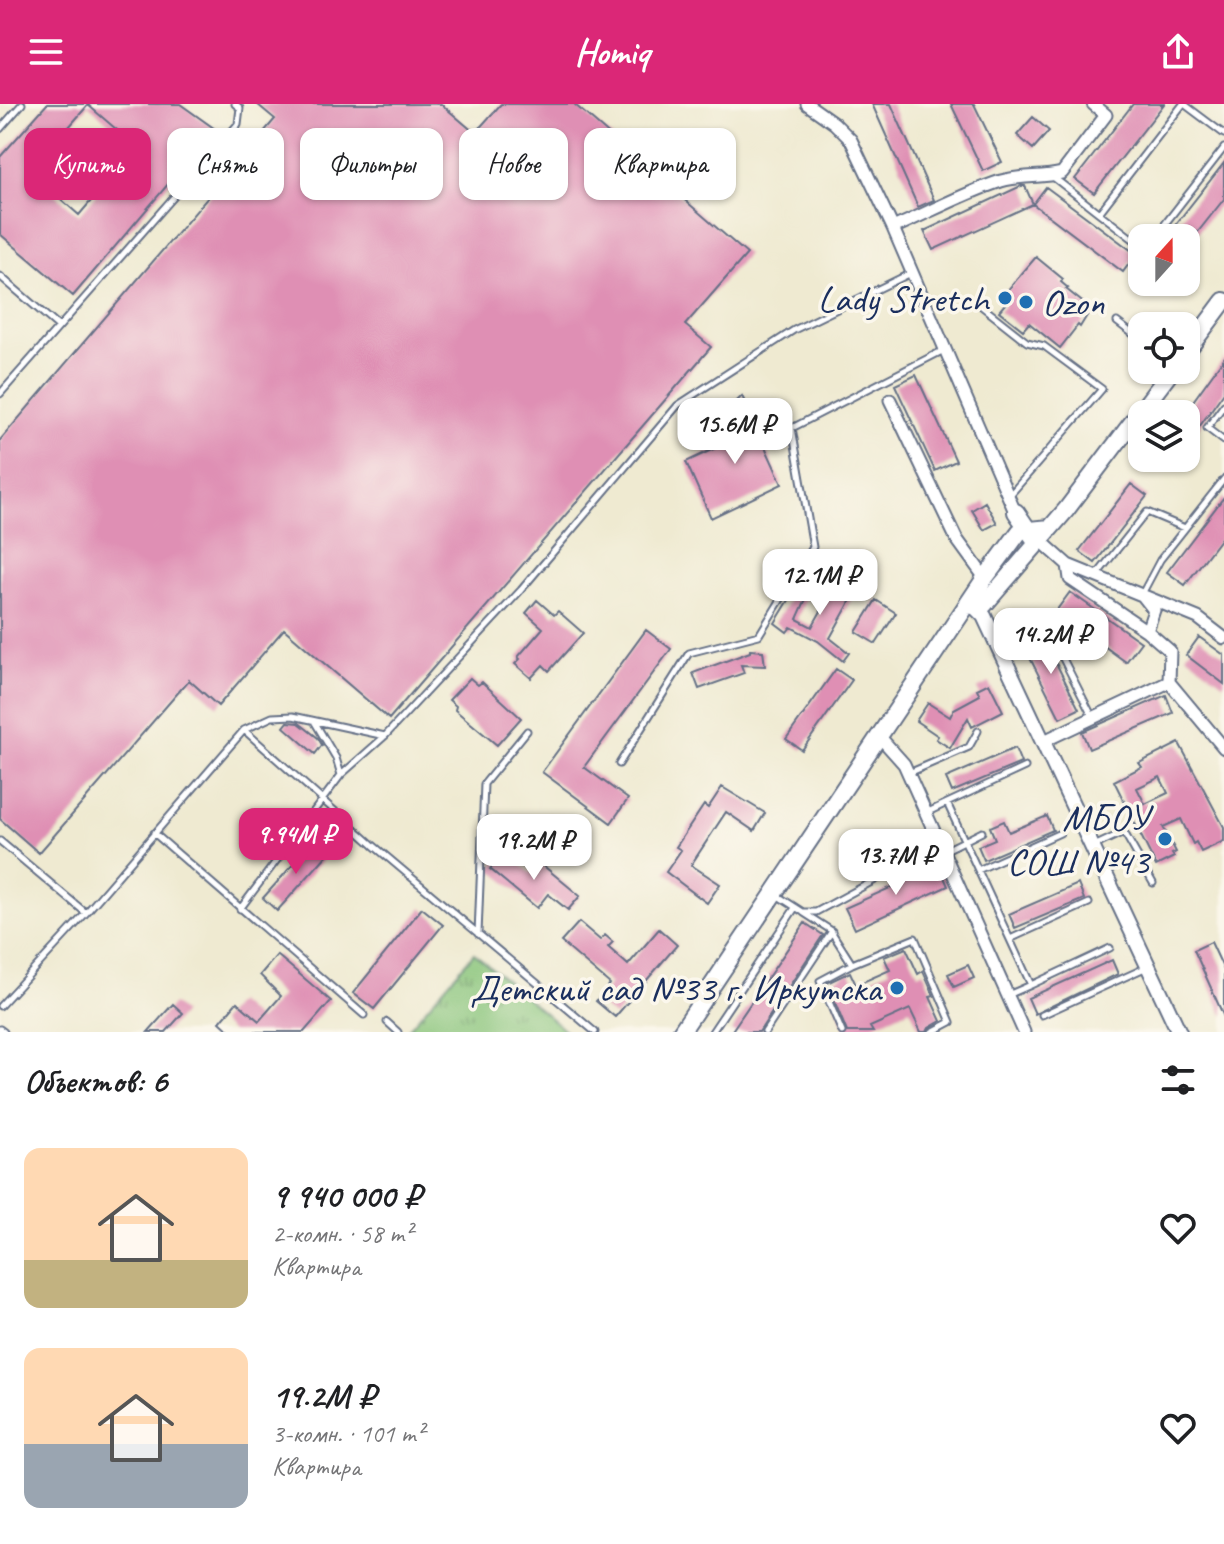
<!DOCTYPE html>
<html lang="ru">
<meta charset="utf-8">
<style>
:root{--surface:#fff;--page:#f2f2f2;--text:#202124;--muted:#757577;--accent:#db2777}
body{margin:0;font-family:Caveat,sans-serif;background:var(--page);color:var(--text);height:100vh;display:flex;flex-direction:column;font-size:30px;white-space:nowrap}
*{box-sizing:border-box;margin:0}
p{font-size:26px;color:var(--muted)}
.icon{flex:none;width:44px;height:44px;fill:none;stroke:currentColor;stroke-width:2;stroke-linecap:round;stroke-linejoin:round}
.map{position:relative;height:928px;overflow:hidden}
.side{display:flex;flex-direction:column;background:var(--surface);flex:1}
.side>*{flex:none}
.hud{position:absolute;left:24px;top:24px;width:800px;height:72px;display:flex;gap:16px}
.needle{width:52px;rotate:21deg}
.fabs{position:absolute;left:1128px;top:120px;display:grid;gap:16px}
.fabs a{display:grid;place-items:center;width:72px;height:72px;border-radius:16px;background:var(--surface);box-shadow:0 2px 6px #0004;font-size:40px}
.price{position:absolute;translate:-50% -68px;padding:0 18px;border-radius:16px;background:#fff;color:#222;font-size:26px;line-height:52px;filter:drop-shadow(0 2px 4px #0008)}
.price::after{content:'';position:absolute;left:50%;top:48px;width:24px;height:18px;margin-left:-12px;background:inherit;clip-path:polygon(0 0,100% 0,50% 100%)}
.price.on{background:var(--accent);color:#fff}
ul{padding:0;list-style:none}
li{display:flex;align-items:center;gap:24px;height:200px;padding:0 24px}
li span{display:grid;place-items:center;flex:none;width:224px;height:160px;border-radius:16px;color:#555}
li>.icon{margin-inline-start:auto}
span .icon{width:96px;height:96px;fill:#fffc;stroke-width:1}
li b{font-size:34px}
h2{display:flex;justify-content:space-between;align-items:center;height:96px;padding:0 24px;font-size:34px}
.chip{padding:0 28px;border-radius:16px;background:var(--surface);box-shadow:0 2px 6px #0004;font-size:28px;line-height:72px}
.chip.on{background:var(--accent);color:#fff}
header{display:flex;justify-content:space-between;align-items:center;height:104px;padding:0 24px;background:var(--accent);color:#fff;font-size:36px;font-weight:700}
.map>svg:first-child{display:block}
</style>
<header><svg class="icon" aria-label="menu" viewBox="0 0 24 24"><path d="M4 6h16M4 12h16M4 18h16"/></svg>Homiq<svg class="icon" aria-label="share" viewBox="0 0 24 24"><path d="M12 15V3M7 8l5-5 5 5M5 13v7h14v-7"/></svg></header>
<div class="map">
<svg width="1224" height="928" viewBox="0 0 1224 928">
<defs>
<pattern id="grass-tufts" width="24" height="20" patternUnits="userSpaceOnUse" patternTransform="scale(2)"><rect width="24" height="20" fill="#8ac57b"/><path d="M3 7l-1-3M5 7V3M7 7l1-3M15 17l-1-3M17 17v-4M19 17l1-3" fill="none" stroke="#70a068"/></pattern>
</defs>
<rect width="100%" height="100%" fill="#fbf7ec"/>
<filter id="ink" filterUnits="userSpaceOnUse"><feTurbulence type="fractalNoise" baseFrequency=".0125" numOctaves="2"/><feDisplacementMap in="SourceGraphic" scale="16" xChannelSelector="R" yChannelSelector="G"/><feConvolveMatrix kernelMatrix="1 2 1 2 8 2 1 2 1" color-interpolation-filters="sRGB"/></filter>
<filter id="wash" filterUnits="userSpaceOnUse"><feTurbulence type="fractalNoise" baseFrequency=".006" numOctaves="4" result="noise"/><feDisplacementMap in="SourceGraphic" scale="32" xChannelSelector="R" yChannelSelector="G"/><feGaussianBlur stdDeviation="1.8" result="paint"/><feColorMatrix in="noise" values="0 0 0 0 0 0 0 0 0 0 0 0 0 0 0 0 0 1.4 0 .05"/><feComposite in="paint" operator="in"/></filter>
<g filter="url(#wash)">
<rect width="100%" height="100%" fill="#efead1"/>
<path fill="url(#grass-tufts)" stroke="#527a6c" stroke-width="2" d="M474,849L567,928H414L409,924Z"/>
<g id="blocks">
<path fill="#df8fb4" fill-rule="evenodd" d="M47,0H180L215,25L73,192L0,130V53ZM88,1L137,43L79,111L30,68Z
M257,0H441L475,29L501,0H574L747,150L685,221L711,243L389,615L284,525L218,602L189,576L39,749L0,715V336L275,15Z
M872,0H891L934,96L918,103Z
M951,0H974L1002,58L983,67Z
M1133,0H1164L1094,89L1075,75Z
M1033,13L1049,27L1033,45L1017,31Z
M1224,59V95L1186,143V134H1165Z
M1021,82H1025L1033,100L933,146L924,127Z
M1046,83L1136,150L1123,168L1033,100Z
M1036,153L1063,175L1061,178L1068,184L1066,185L1091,205L1080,223L1078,221L1060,244L1029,219L1023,226L999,207L1005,200L1000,195Z
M1224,254V288L1192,333L1186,329V307Z
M916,271L956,357L935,367L895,281Z
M742,292L782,380L711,414L686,358L735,335L724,310Z
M1131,380L1147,392L1095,459L1079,447Z
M1224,393V430L1185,481L1167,468Z
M985,398L997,419L984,426L972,406Z
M842,470L851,475L846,485L855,489L830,534L849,549L843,557L818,537L791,523L787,528L775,519L794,488L806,495L797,515L812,523Z
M1070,488L1141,538L1126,558L1056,507Z
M537,496L554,511L558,507L583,529L549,567L543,561L531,574L515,560L520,555L518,553L543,524L526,509Z
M876,496L896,509L876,540L856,528Z
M646,526L671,545L584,663L628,695L611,719L542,668Z
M1042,531L1079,605L1060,614L1023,540Z
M1199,533L1224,551V580L1186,551Z
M750,546L763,547L765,562L741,561L744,569L699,585L693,569L750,548Z
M836,565L852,576L802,646L786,635Z
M470,574L478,581L482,578L521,614L497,641L455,606L456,602L449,596Z
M989,579L1003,607L972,623L968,614L950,644L936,635L938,632L916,617L928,599L950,613L954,605L980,591L977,585Z
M1166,591L1173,609L1089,645L1082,628Z
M288,618L299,619L318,634L322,641L315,650L284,623Z
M1179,639L1224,723V737L1201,748L1196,738L1193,740L1181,715L1163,723L1176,748L1172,750L1174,753L1156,762L1114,677L1142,663L1139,659ZM1160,673L1168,689L1145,700L1137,684Z
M1015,644L1021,659L952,688L946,674Z
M722,683L765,709L754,727L726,708L691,761L720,780L707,799L666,768L681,746L676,743L704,701L708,704Z
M1047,712L1053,726L984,756L978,742L995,735L990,723L1004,717L1009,728Z
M314,737L328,750L277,807L263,794Z
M505,747L531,769L540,759L580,792L568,806L548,790L537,804L490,765Z
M939,762L948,782L855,825L845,804Z
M1078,780L1084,795L1015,824L1009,810Z
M422,804L443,821L374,905L353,889Z
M579,818L600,836L605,831L613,838L608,843L628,861L659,825L677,841L615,913L596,897L610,880L561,838Z
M805,819L823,831L759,928H731Z
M1211,838L1224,866V913L1194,846Z
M906,844L918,870L923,867L934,892L930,893L941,917L929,924L927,928H921L910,905L870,923L873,928H847L827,879L850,868L856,881L890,866L884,853Z
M277,851L331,897L304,928H231L220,918L237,898L259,917L281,892L260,871Z
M1112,856L1118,870L1035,910L1028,894Z
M968,861L974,874L954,883L948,870Z
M173,900L183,909L166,928H148Z"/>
</g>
</g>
<g filter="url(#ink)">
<use href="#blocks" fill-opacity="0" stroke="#657086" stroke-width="2"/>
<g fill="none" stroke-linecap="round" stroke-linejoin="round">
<g stroke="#657086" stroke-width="9">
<path id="service" d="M1184,0L1224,30
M0,25L22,0
M1053,73L1099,109L1183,0
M1099,109L1142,142
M1154,134L1224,44
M0,172L59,223L238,20L240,4L235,0
M975,197L1027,238L1044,242L1102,285L1009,392
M1117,218L1142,237
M0,290L59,223
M1224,301L1207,324L1224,337
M1096,472L1147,408L1185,424
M1142,490L1160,456L1224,375
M1000,539L1045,519L1092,612
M314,617L336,654L341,671
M244,626L272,613L293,612L385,632
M619,660L689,549L759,531L813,443L792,324L944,246
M909,669L969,643L978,627
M947,699L1025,663
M928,708L947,699L1031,881L1008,891
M154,729L364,911
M0,737L86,809L244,626L373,741L595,928
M1094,742L1124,728L1153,779
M944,747L982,728
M978,766L1060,729
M778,792L803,808H816L938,742
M240,805L341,671L385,632L521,486L678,301L794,226L911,169
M831,827L852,860
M478,830L484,680L527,627
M1010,835L1089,799
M1031,881L1110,844
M0,902L86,809
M1042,911L1147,863
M387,918L398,928
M0,925L4,928
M712,928L795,804
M765,928L832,827L804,809
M842,928L820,877L852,860L915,834L951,918L932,928"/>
</g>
<g stroke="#657086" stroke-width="15">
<path id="minor" d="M807,0L834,19L851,36L893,124L1018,415
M893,124C928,109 964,89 1001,77C1022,71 1042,74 1062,69L1106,11L1093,0
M890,296L956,434L985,474
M1040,436L1068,461L1198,514L1224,534
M1068,461L1070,475L1147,527L1170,547L1169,578
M1143,492L1154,506L1147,527
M879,632L904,660L1024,928
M1044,637L1169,578L1224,644"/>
</g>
<g stroke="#657086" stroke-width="18">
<path id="tertiary" d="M969,497L984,512L1179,928"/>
</g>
<g stroke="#657086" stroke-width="20">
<path id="secondary" d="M1186,248L1224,197
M1016,408L1033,433
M966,502L984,501L1066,406L1172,266
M681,928L985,474L1020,427L1050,424"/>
</g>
<use href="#service" stroke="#fff" stroke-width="5"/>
<use href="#minor" stroke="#fff" stroke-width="11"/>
<use href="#tertiary" stroke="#fff" stroke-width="14"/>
<use href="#secondary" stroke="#fff" stroke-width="16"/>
</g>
</g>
<g fill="#1f6fb2" stroke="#fbf7ec" stroke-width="3">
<circle cx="1005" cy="194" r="8"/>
<circle cx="1026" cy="198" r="8"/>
<circle cx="1165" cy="735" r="8"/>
<circle cx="897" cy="884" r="8"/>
</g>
<g text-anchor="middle" stroke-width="7" stroke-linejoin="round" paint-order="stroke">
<g font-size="38" fill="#1b2f5e" stroke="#fbf7ec" text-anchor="end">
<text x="989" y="207">Lady Stretch</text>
<text x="1042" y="211" text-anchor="start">Ozon</text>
<text x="1149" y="726">МБОУ<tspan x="1149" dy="44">СОШ №43</tspan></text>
<text x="881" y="897">Детский сад №33 г. Иркутска</text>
</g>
</g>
</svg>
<div class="fabs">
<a><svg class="needle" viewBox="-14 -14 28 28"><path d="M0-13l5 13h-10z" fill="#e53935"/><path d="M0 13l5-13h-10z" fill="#757577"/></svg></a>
<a><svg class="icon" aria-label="locate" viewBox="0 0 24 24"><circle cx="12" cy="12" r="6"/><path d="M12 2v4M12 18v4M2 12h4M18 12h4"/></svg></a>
<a><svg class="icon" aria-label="layers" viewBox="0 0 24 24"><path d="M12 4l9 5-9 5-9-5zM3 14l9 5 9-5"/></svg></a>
</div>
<b class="price" style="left:735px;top:362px">15.6M ₽</b>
<b class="price" style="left:820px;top:513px">12.1M ₽</b>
<b class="price" style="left:1051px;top:572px">14.2M ₽</b>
<b class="price on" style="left:296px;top:772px">9.94M ₽</b>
<b class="price" style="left:534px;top:778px">19.2M ₽</b>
<b class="price" style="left:896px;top:793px">13.7M ₽</b>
<div class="hud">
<a class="chip on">Купить</a>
<a class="chip">Снять</a>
<a class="chip">Фильтры</a>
<a class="chip">Новое</a>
<a class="chip">Квартира</a>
</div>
</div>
<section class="side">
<h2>Объектов: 6<svg class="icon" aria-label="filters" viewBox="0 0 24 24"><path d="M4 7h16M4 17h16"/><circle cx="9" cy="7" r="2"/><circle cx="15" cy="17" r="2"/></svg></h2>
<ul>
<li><span style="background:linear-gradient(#ffd9b3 70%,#c2b280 0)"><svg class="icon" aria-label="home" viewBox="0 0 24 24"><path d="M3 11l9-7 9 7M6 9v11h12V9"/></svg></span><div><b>9 940 000 ₽</b><p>2-комн. · 58 m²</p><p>Квартира</p></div><svg class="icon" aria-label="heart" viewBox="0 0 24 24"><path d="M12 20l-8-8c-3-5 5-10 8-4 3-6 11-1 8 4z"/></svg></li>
<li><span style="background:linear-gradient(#ffd9b3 60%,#9aa5b1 0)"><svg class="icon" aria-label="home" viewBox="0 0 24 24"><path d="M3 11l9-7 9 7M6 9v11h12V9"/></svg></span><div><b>19.2M ₽</b><p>3-комн. · 101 m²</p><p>Квартира</p></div><svg class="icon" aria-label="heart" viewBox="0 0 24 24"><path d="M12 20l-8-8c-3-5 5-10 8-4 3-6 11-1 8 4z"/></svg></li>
</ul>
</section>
